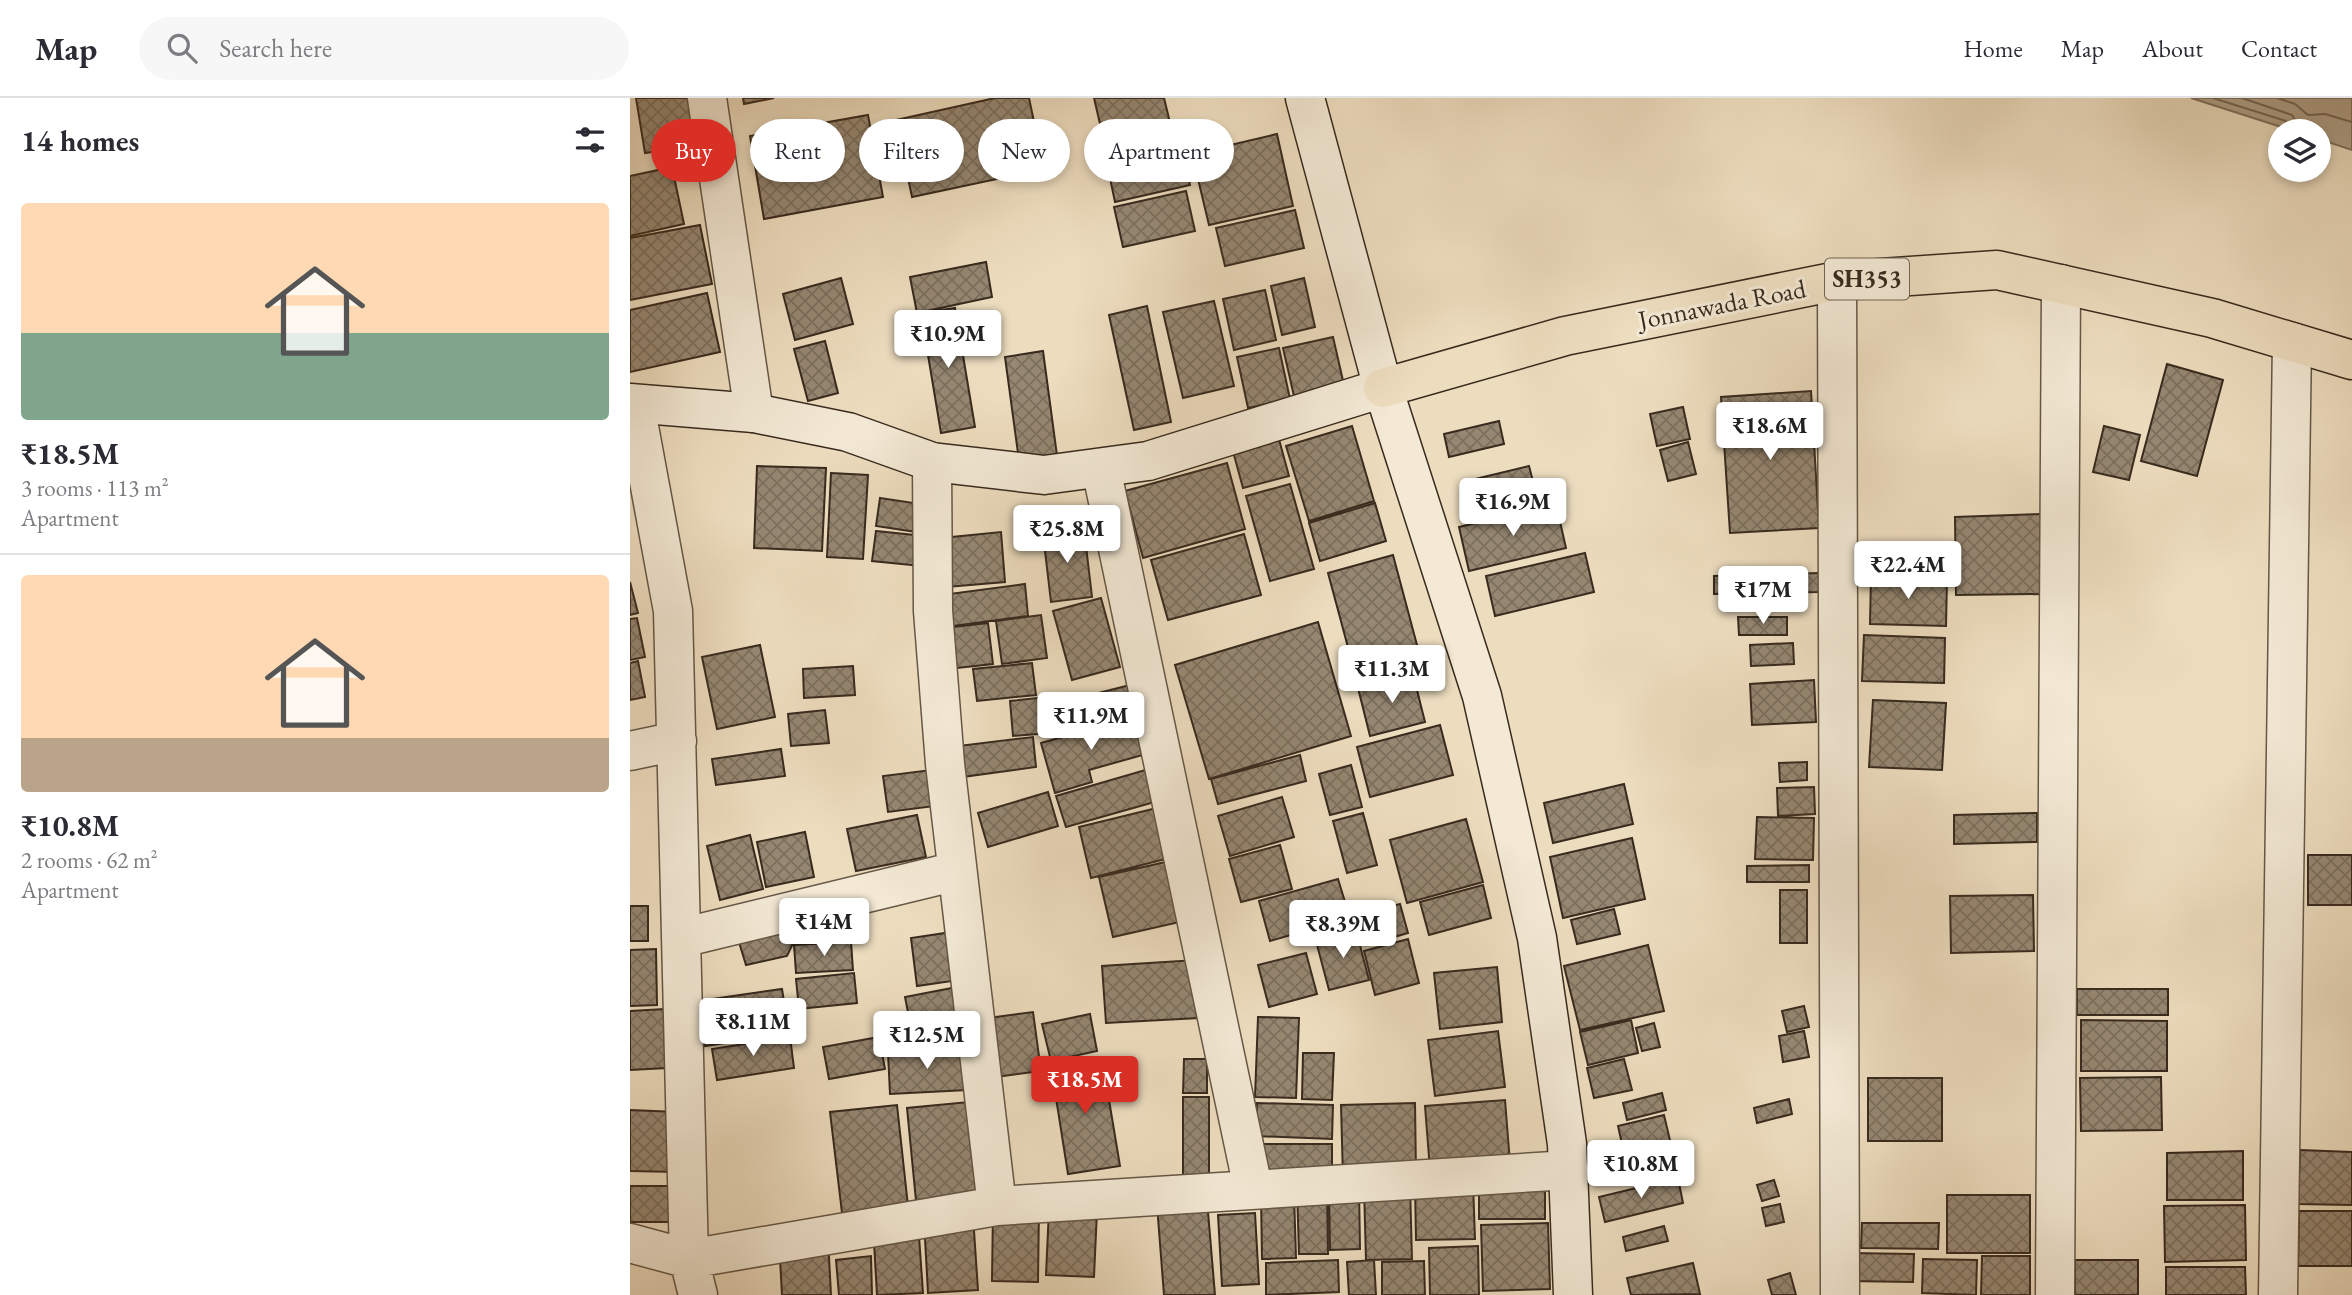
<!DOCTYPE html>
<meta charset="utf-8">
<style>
:root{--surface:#fff;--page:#f7f7f7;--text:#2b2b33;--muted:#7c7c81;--line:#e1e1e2;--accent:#d93025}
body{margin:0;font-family:"EB Garamond",serif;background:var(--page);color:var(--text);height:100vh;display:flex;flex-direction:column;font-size:26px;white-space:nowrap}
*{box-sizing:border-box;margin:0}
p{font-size:23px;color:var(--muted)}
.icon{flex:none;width:38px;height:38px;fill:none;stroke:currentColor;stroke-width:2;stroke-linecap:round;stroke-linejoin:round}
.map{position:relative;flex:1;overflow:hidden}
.details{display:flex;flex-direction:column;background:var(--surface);width:630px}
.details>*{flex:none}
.banner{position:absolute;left:21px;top:21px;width:665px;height:63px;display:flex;gap:14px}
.controls{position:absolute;left:1638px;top:21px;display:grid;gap:14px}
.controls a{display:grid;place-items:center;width:63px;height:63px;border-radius:50%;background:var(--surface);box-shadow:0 4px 10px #0003;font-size:35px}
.price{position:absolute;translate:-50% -60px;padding:0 16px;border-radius:7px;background:#fff;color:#222;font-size:23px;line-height:46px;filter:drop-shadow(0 2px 4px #0008)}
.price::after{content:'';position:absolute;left:50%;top:42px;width:21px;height:16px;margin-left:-10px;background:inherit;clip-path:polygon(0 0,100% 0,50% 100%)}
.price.active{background:var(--accent);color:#fff}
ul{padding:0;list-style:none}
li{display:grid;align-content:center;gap:14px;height:371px;padding:0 21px}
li+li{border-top:2px solid var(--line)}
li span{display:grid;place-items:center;height:217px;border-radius:7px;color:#555}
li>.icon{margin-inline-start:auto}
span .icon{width:126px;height:126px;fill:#fffc;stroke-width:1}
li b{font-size:30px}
h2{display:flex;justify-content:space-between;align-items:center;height:84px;padding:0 21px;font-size:30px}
.pill{padding:0 24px;border-radius:32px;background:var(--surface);box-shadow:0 4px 10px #0003;font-size:24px;line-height:63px}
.pill.active{background:var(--accent);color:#fff}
header{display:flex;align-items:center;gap:42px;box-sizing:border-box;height:98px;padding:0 35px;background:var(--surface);border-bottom:2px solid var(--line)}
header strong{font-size:33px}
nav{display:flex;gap:38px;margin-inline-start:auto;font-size:24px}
.search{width:490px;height:63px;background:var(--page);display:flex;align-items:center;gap:18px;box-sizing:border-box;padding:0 24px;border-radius:38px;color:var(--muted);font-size:26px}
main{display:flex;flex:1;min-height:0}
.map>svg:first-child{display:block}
</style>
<header>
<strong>Map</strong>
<div class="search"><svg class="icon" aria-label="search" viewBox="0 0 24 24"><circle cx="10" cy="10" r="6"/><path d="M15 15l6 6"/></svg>Search here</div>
<nav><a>Home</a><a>Map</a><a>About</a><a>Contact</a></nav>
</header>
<main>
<section class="details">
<h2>14 homes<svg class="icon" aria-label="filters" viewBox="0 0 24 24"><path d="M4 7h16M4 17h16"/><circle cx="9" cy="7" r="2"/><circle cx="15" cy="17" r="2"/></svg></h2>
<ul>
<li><span style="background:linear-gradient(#ffd9b3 60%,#7fa58c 0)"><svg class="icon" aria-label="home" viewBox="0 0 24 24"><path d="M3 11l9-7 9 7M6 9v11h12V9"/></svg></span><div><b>₹18.5M</b><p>3 rooms · 113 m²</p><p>Apartment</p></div></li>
<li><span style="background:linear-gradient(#ffd9b3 75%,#b9a48a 0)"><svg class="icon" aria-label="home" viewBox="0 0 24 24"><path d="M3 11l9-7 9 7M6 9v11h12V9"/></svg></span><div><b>₹10.8M</b><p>2 rooms · 62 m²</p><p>Apartment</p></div></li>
</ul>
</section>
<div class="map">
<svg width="1722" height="1197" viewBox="0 0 1722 1197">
<defs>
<pattern id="building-cross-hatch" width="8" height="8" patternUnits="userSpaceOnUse" patternTransform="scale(1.75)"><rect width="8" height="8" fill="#968772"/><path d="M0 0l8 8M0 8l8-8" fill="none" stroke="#7b6f5d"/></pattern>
</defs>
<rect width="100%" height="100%" fill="#edddbf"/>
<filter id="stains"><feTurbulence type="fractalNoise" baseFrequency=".00286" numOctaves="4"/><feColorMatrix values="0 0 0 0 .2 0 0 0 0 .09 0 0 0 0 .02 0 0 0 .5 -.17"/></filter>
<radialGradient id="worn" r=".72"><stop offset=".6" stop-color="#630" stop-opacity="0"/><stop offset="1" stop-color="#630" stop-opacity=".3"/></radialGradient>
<path fill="#afa088" stroke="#7f715e" stroke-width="2" d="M1561,0H1722V52L1689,41V33H1664Z"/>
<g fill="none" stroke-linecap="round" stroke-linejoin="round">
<path stroke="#746553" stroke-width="2" d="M1583,0L1656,23L1662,33
M1612,0L1662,17L1672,33
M1647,0L1665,6L1678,17L1695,16L1722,24"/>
</g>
<path fill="url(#building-cross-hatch)" stroke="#382a1e" stroke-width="2" d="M6,0H58L65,47L15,55Z
M113,0H144L114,6Z
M365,0H399L414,71L282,99L266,22Z
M464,0H534L544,41L477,56Z
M238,17L253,99L134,121L120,38Z
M647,36L663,108L579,127L562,56Z
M551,44L560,87L485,104L476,61Z
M42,69L54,126L0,138V78Z
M556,93L565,133L493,149L484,109Z
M665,112L674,150L595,168L586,130Z
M70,127L82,186L0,202V140Z
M356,164L362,199L287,215L280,179Z
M211,180L223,226L165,242L153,196Z
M674,180L685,229L652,237L641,188Z
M635,192L646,242L604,252L593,201Z
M77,195L90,254L0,274V212Z
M584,203L604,288L553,300L533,214Z
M517,208L541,324L504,332L479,217Z
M325,210L345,329L311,335L291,215Z
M703,239L714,287L664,298L653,250Z
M195,243L208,295L178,303L164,251Z
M649,250L660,301L618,310L607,259Z
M413,253L428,365L390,370L375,259Z
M1537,266L1593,282L1567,378L1511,363Z
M1181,293L1189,430L1100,435L1091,299Z
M1053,309L1060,341L1027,348L1020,316Z
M869,323L874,346L819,359L814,336Z
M722,328L744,403L679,423L656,348Z
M1474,328L1510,337L1499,382L1463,374Z
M647,334L659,378L613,390L601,346Z
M1058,344L1066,376L1038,383L1030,352Z
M597,365L615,431L513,460L495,393Z
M127,368L196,370L192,453L124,450Z
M899,368L907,399L844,414L837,383Z
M201,375L238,377L233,461L197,459Z
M660,386L684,471L640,483L616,398Z
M250,400L297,407L293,435L246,428Z
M745,405L756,443L690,463L679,425Z
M926,406L936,450L839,473L829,429Z
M1412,416L1414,496L1326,497L1325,419Z
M454,431L462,499L421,504L413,436Z
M246,433L294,438L291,468L242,463Z
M371,434L375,484L317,489L312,440Z
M614,436L631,497L538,522L521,462Z
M955,455L964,494L865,518L856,478Z
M763,457L791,562L726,579L698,475Z
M1189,475V494L1084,496V478Z
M1241,478L1317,481L1316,528L1240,526Z
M0,484L8,515L0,517Z
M395,486L398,518L323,528L319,496Z
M471,500L490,569L442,582L423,513Z
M411,517L417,560L372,566L366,523Z
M1108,519H1157V537H1109Z
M7,520L15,559L0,562V521Z
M688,524L721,638L579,681L545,567Z
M358,525L363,566L318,571L314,530Z
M1234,537L1315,540L1314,585L1232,583Z
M1163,545L1164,566L1121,568L1120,547Z
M130,547L145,619L87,631L72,559Z
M8,563L15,599L0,602V565Z
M402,565L406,597L347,603L343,571Z
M223,568L225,597L174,600L173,571Z
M783,576L795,624L740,638L728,590Z
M1184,582L1186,624L1122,627L1120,586Z
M504,586L512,616L436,635L429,605Z
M417,599L420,635L383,638L380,603Z
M1243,602L1316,605L1312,672L1239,669Z
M195,612L199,645L161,648L158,616Z
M505,619L516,656L459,672L462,684L425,695L411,645Z
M810,627L823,677L740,699L727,649Z
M403,639L406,669L332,679L328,648Z
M151,651L155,678L86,687L82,661Z
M670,657L676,683L588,706L581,681Z
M1177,664V682L1150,684L1149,665Z
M721,667L732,709L700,717L689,676Z
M519,671L528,703L436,729L426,698Z
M301,672L305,708L258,714L253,678Z
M994,686L1003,726L923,745L914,705Z
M1184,689L1185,716L1148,718L1147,690Z
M418,694L428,728L358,749L348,715Z
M652,699L664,739L600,758L588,718Z
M535,708L547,758L461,780L449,729Z
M733,715L747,767L717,775L703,723Z
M1407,715V744L1324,746V717Z
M287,717L296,759L226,773L217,731Z
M1127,719L1184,720L1183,762L1125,761Z
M836,721L853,784L777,805L760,742Z
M175,734L184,779L136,789L127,744Z
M120,737L133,791L90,802L77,748Z
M1002,740L1015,801L933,820L920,759Z
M650,747L662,791L611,804L599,761Z
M1678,757H1722V807H1678Z
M540,763L554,823L483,839L469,779Z
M1179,767V784H1117V768Z
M708,781L720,820L640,843L629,803Z
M853,787L861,820L799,837L790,804Z
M1150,792H1177V845H1150Z
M1403,797L1404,853L1321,855L1320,798Z
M770,806L778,835L736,847L728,817Z
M0,808H18V843H0Z
M984,811L990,836L947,846L941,822Z
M175,820L157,858L116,867L108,841Z
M726,832L739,882L699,892L686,843Z
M322,834L329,882L287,888L281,840Z
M778,841L789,885L745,897L734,853Z
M221,844L223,872L166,875L164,847Z
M1018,847L1034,913L950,932L934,868Z
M26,851L27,907L0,908V852Z
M676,855L687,896L639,909L628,867Z
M566,862L569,920L476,925L472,868Z
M867,869L872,924L810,931L804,875Z
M224,875L227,905L169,911L166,881Z
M322,890L330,936L284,945L275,899Z
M152,891L159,935L75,948L68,903Z
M1447,891H1538V917H1447Z
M1174,908L1179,929L1157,934L1152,913Z
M34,911L37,970L0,972V913Z
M403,914L411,973L359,980L351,921Z
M460,916L467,953L421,963L412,926Z
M628,919L669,920L666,1000L625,999Z
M1001,922L1008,955L958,967L950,934Z
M1451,922L1537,923V973H1451Z
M1024,925L1030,949L1012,953L1006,930Z
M868,933L875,989L805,998L798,942Z
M1174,933L1179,959L1153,964L1149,938Z
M160,939L164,970L87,982L82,951Z
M249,939L255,971L199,981L193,949Z
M334,950L337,992L260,996L258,955Z
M673,955H704L702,1002L672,1001Z
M472,960L490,1068L438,1076L421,968Z
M554,961H577V995H553Z
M994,961L1002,992L964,1000L957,970Z
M1531,979L1532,1032L1451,1033L1450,980Z
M1238,980H1312V1043H1238Z
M1032,995L1036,1012L997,1022L993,1005Z
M553,999H579V1082H553Z
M1159,1001L1162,1016L1127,1025L1124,1010Z
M875,1002L880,1065L800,1072L795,1008Z
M349,1003L358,1106L287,1113L277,1010Z
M627,1005L703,1007L702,1041L626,1038Z
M785,1005L786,1077L713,1080L711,1007Z
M267,1007L278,1108L212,1115L200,1014Z
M0,1012L47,1014L46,1074L0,1073Z
M1034,1017L1047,1072L1000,1082L988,1028Z
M627,1046H702V1082H627Z
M1670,1052L1722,1054V1107L1668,1106Z
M1613,1053V1102H1537V1055Z
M849,1079H915V1121H849Z
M1048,1080L1053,1105L975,1124L969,1099Z
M1144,1082L1149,1098L1132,1103L1127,1087Z
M843,1085L845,1141L786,1142L785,1087Z
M780,1087L782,1161L736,1162L734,1089Z
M0,1088H43V1124H0Z
M729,1089L730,1151L700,1152L699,1090Z
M697,1090L698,1156H669L667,1091Z
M664,1096L666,1160L632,1161L631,1097Z
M1317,1097H1400V1155H1317Z
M577,1102L585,1197H534L527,1107Z
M1150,1106L1154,1124L1136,1128L1132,1110Z
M1615,1107L1616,1162L1535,1164L1534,1108Z
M363,1110H409L408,1184L362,1183Z
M419,1111L467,1113L464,1179L416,1177Z
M1669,1113H1722V1168H1668Z
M625,1115L629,1186L592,1188L588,1117Z
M343,1118L348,1192L298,1195L294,1122Z
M288,1124L293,1195L247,1197L243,1127Z
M918,1125L920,1191L853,1193L851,1127Z
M1232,1125H1309L1308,1151L1231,1150Z
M1034,1128L1038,1143L996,1153L993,1139Z
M198,1140L201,1197H152L149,1143Z
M848,1148L849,1197H800L799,1150Z
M1219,1155L1284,1156L1283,1184L1218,1183Z
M241,1158L242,1197H209L206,1162Z
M1352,1158H1400V1197H1351Z
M1293,1161L1347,1162L1346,1197L1292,1195Z
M708,1162L709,1194L636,1197V1165Z
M744,1162L746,1197H719L717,1164Z
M1445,1162H1508V1197H1445Z
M794,1163L795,1197H752V1164Z
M1063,1165L1070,1196L1001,1197L997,1180Z
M1536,1169H1615L1616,1197H1536Z
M1160,1175L1166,1197H1142L1138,1182Z"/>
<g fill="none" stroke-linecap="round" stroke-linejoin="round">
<g stroke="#655746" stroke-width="41">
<path id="street" d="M77,0L124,315
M1207,183L1210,1197
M5,307L43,513L59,1161L68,1197
M302,364L303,513L315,666L367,1108
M471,370L623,1090
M0,653L47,643
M51,840L327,773
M0,1145L59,1161L367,1108L939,1072
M1425,1197L1431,186
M1648,1197L1662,244"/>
</g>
<g stroke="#382a1e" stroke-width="41">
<path id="secondary" d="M675,0L753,290L852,598L907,840L937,1046L943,1197
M0,305L124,315L218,334L302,364L414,377L518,363L753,290"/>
</g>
<g stroke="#382a1e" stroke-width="41">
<path id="primary" d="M753,290L935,238L1207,183L1367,172L1582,220L1722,262"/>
</g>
<use href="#street" stroke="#f3e9d5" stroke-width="38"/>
<use href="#secondary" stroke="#f3e9d5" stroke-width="38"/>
<use href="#primary" stroke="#edddbf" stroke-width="38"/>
</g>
<g text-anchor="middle" stroke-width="6" stroke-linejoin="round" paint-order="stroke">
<rect fill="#f3e9d5" stroke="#706355" stroke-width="2" x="1195" y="160.5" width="84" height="41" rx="5"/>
<g font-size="24" font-weight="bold" fill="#382a1e">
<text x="1237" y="189">SH353</text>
</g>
<g font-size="26" fill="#382a1e" stroke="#f3e9d5">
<text transform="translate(1092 206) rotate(-11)" y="9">Jonnawada Road</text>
</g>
</g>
<rect width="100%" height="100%" filter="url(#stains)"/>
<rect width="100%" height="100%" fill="url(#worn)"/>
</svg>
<div class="controls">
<a><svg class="icon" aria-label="layers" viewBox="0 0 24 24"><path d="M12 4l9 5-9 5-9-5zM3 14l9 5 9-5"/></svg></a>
</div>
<b class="price" style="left:318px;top:272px">₹10.9M</b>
<b class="price" style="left:1140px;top:364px">₹18.6M</b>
<b class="price" style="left:883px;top:440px">₹16.9M</b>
<b class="price" style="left:437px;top:467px">₹25.8M</b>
<b class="price" style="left:1278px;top:503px">₹22.4M</b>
<b class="price" style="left:1133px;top:528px">₹17M</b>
<b class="price" style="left:762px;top:607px">₹11.3M</b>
<b class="price" style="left:461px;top:654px">₹11.9M</b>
<b class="price" style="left:194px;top:860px">₹14M</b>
<b class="price" style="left:713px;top:862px">₹8.39M</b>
<b class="price" style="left:123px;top:960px">₹8.11M</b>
<b class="price" style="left:297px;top:973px">₹12.5M</b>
<b class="price active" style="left:455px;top:1018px">₹18.5M</b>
<b class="price" style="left:1011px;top:1102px">₹10.8M</b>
<div class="banner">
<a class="pill active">Buy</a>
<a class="pill">Rent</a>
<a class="pill">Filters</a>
<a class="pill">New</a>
<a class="pill">Apartment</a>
</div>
</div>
</main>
